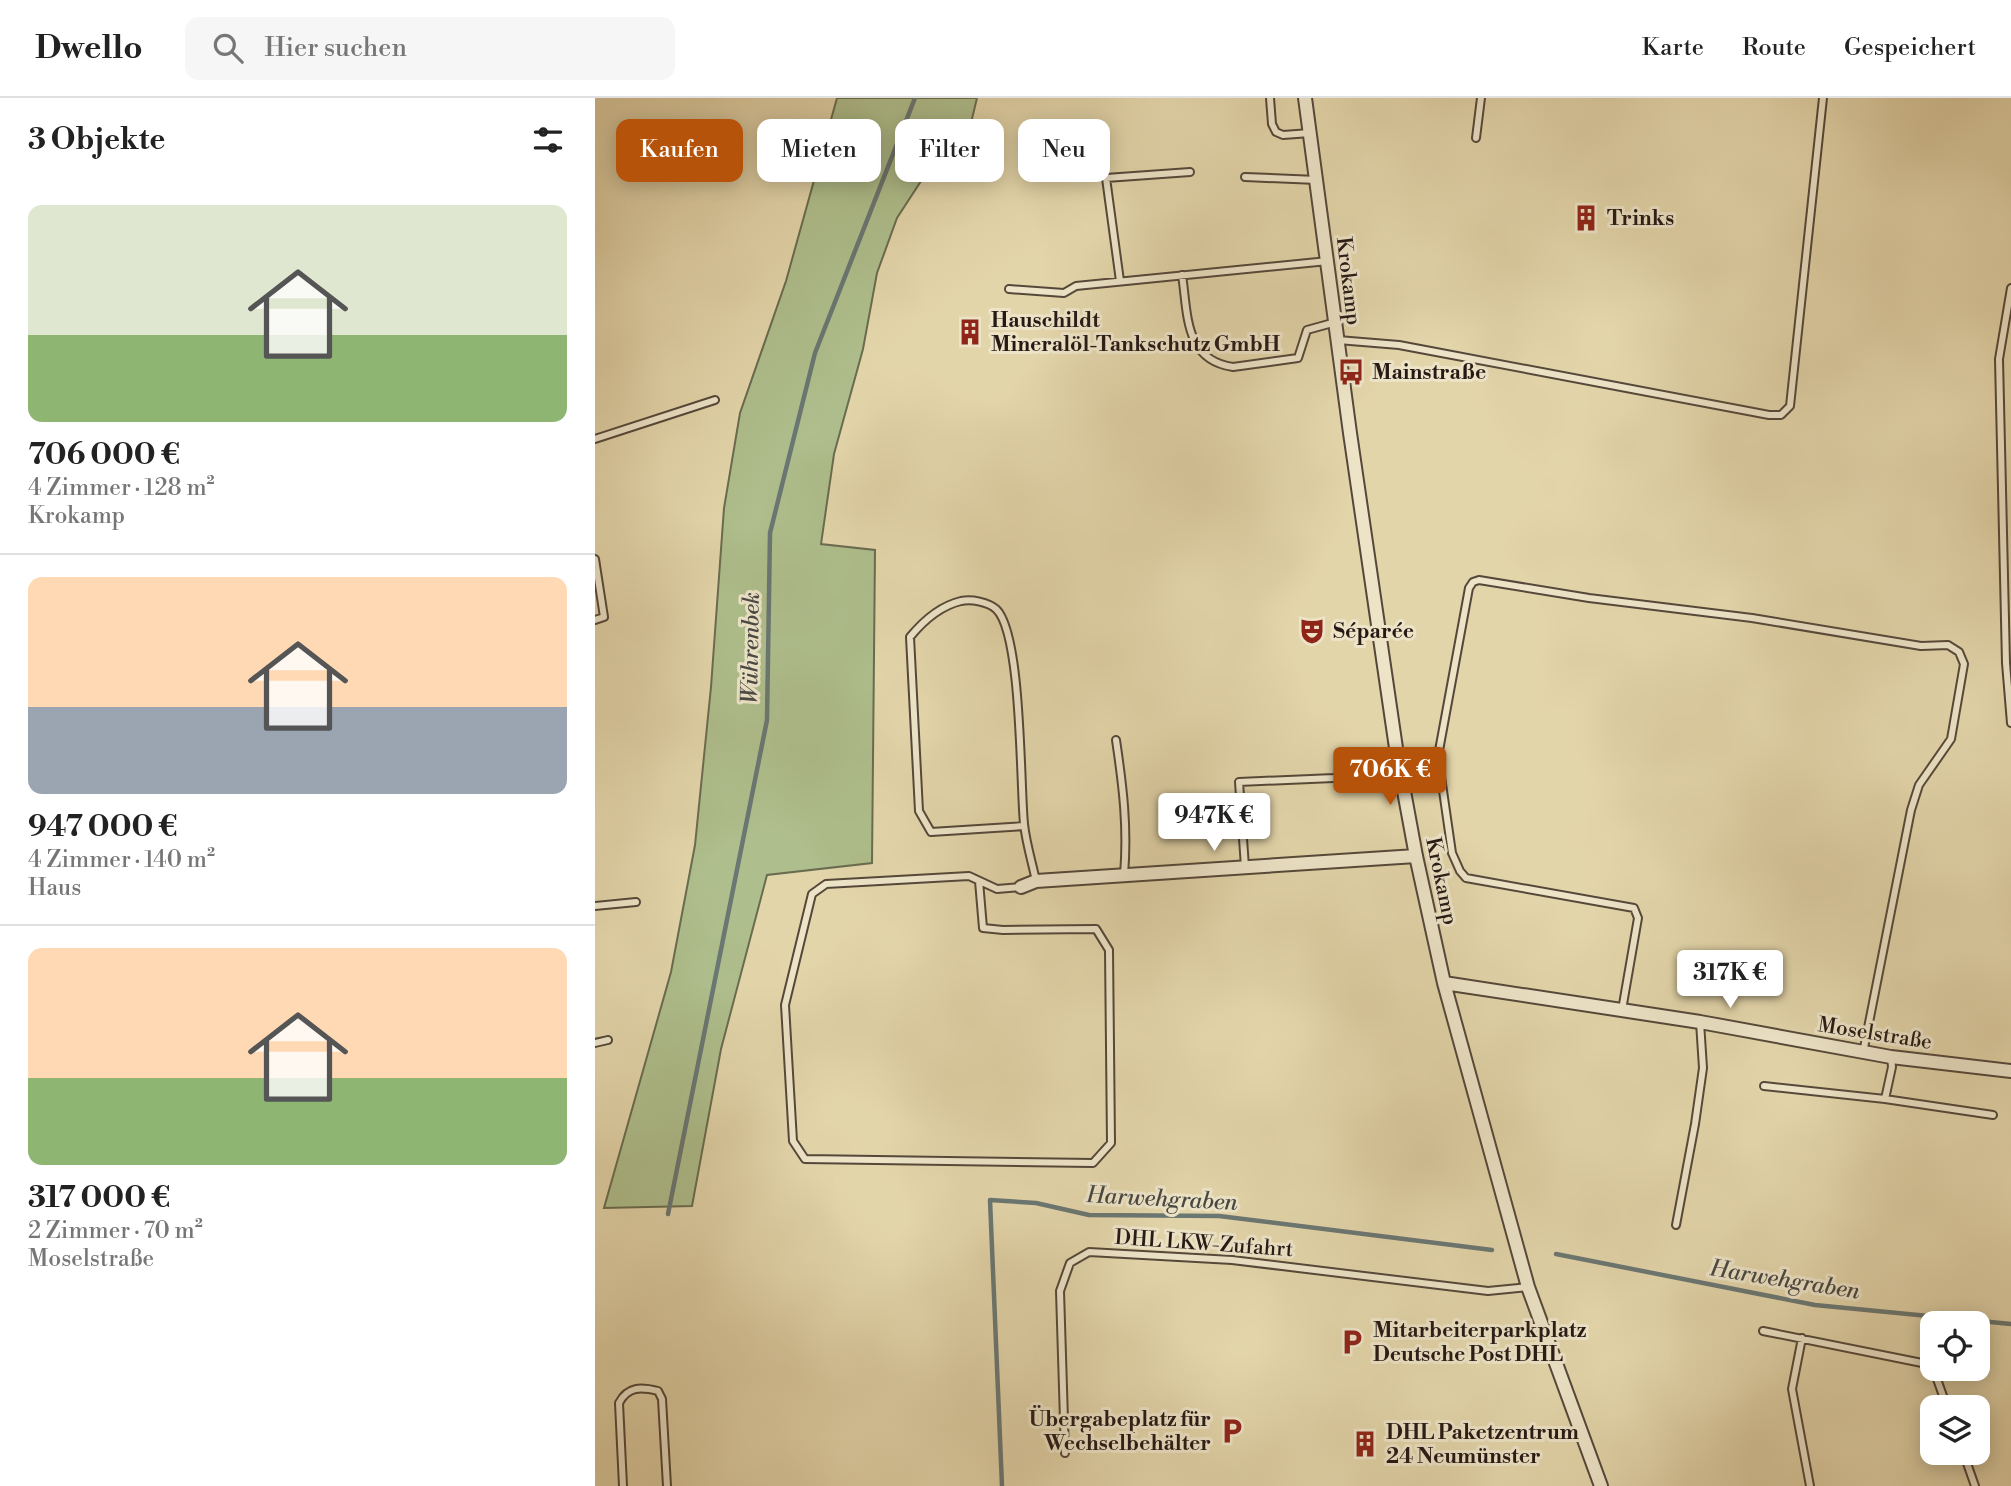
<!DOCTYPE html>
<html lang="de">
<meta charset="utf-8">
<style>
:root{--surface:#fff;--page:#f6f6f6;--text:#222;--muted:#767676;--line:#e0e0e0;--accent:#b45309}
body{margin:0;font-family:"Libre Bodoni",serif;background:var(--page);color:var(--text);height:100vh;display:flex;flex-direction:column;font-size:26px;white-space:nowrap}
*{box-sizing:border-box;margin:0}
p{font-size:23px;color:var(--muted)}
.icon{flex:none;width:38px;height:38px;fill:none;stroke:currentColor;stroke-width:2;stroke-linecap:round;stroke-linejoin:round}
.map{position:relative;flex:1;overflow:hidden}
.drawer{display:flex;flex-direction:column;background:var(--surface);width:595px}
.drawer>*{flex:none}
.guide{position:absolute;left:21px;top:21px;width:665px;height:63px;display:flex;gap:14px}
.controls{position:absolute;left:1325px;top:1213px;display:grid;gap:14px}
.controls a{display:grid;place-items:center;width:70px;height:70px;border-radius:14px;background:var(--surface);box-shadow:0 4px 18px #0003;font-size:35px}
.price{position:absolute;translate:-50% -60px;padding:0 16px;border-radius:7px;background:#fff;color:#222;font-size:23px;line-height:46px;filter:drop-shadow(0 2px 4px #0008)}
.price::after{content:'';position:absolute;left:50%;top:42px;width:21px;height:16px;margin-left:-10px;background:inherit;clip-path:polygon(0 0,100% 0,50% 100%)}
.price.current{background:var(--accent);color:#fff}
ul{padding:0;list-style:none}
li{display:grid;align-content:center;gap:14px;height:371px;padding:0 28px}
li+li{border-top:2px solid var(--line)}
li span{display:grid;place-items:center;height:217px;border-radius:14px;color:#555}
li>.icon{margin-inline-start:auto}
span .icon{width:126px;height:126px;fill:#fffc;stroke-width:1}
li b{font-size:30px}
h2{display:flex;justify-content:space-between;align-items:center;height:84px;padding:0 28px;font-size:30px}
.pill{padding:0 24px;border-radius:14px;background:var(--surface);box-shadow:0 4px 18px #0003;font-size:24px;line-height:63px}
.pill.current{background:var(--accent);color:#fff}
header{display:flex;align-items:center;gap:42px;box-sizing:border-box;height:98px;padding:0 35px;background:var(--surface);border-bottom:2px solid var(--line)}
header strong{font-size:33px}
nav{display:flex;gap:38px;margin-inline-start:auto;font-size:24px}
.search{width:490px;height:63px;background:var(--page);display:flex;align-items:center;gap:18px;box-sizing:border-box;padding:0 24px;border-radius:14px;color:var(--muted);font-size:26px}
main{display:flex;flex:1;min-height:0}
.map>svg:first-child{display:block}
</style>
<header>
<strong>Dwello</strong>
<div class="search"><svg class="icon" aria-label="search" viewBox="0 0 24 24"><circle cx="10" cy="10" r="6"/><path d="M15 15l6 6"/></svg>Hier suchen</div>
<nav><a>Karte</a><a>Route</a><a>Gespeichert</a></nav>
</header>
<main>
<section class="drawer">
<h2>3 Objekte<svg class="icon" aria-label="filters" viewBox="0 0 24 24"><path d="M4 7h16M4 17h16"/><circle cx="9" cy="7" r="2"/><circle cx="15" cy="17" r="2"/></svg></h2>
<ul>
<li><span style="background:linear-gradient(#dfe7d0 60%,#8fb573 0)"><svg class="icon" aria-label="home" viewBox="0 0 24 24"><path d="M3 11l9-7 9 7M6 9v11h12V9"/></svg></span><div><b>706 000 €</b><p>4 Zimmer · 128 m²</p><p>Krokamp</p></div></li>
<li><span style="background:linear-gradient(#ffd9b3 60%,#9aa5b1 0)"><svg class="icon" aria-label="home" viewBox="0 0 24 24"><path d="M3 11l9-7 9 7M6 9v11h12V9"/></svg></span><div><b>947 000 €</b><p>4 Zimmer · 140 m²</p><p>Haus</p></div></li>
<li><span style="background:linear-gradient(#ffd9b3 60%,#8fb573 0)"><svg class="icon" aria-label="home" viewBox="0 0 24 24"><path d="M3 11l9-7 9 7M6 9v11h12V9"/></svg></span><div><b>317 000 €</b><p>2 Zimmer · 70 m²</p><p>Moselstraße</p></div></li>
</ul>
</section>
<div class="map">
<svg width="1416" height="1388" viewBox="0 0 1416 1388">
<rect width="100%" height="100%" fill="#e3d5aa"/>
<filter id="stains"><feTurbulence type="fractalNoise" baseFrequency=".00286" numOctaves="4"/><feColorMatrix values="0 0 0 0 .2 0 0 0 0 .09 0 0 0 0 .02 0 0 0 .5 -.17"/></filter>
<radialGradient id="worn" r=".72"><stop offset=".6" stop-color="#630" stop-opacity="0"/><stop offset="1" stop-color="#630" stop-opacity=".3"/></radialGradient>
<path fill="#aebe8c" stroke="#6a6c50" stroke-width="2" d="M242,0H382L376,25L343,57L302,120L282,175L268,251L239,356L226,446L280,452L277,765L172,777L126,951L97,1108L9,1110L76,874L100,747L116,589L129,410L145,315L191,183Z"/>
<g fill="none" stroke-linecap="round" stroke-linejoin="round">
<path stroke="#6a7773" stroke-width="4.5" d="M73,1116L172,622L175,435L220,255L320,0
M961,1156L1220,1207L1416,1226
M407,1388L395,1102L441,1105L494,1117L624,1118L897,1152"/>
<g stroke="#55483a" stroke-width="10">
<path id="service" d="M675,0L677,26L681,34L688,37L715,35
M881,40L886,0
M650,79L722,82
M587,177C593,216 589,262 638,269L703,260L712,232L741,224
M525,183L511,80L595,74
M1416,190L1404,261L1411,565L1416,625
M414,191L469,195L481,188L733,163
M743,242L804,247L1174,317H1186L1195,308L1228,0
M0,341L120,302
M0,461L9,519L0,522
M521,642C528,689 533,730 529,777
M429,728L336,734L324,713L315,539C329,522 345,508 366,503C377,501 393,504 401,511C427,535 425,686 429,726C431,745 437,764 441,783
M650,769L644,684L739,680L789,657L802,655
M384,783L388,830L408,832L501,831L514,852L516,1045L498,1065L210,1061L198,1043L190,907L217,796L231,786L374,778L402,791L426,789
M0,808L41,804
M1027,912L1043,820L1039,810L871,780L865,773L857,755L843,658L874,490L878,484L884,482L994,500L1157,520L1326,548L1353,547L1364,554L1369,566L1356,641L1324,687L1316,712L1268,955
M0,945L13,942
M1169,988L1290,1001L1297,969L1296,959
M1290,1001L1398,1017
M1081,1127L1100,1026L1108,970L1105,924
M1168,1233L1337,1267
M1207,1240L1197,1291L1215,1388
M1338,1270L1352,1309
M1368,1354L1380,1388
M470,1355L465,1193L475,1165L494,1154L637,1162L893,1193L933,1189
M28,1388L24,1305C33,1288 46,1289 63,1293L67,1301L72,1388"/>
</g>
<g stroke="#55483a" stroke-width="16">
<path id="minor" d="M710,0L755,335L801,650L821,758L849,885L933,1189L1006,1388
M426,789L441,783L821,758
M849,885L1105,924L1296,959L1416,973"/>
</g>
<use href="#service" stroke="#ede4c8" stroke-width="6"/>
<use href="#minor" stroke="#ede4c8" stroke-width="12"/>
</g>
<defs>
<g id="building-bare" transform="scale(2.1)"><path d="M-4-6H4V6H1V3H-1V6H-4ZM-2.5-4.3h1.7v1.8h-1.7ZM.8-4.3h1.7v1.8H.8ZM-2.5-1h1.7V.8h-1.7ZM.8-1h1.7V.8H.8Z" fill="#8f2418" stroke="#ede4c8" stroke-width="2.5" paint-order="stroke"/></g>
<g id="bus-bare" transform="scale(2.1)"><path d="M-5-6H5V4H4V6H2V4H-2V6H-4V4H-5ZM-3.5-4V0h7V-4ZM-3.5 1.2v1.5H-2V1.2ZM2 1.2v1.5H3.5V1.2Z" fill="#8f2418" stroke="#ede4c8" stroke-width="2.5" paint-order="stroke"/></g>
<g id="theatre-bare" transform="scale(2.1)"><path d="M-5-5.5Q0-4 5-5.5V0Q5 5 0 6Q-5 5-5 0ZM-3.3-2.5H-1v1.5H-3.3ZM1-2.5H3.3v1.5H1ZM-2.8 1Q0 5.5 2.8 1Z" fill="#8f2418" stroke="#ede4c8" stroke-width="2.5" paint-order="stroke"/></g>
<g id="parking-bare" transform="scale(2.1)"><path d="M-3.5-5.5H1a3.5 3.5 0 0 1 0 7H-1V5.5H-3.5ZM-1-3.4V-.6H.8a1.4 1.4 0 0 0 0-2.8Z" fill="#8f2418" stroke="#ede4c8" stroke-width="2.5" paint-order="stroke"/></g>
</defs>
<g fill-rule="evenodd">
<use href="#building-bare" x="991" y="120"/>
<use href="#building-bare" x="375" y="234"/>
<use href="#bus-bare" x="756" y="274"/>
<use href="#theatre-bare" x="717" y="533"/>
<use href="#parking-bare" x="757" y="1244"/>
<use href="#parking-bare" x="637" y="1333"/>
<use href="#building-bare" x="770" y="1346"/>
</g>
<g text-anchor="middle" stroke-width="6" stroke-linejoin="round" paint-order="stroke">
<g font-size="21" font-weight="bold" fill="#261915" stroke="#ede4c8" text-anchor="start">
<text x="1012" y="127">Trinks</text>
<text x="396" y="229">Hauschildt<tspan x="396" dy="24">Mineralöl-Tankschutz GmbH</tspan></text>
<text x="777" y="281">Mainstraße</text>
<text x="738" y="540">Séparée</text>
<text x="778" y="1239">Mitarbeiterparkplatz<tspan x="778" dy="24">Deutsche Post DHL</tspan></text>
<text x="616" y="1328" text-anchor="end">Übergabeplatz für<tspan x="616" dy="24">Wechselbehälter</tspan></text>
<text x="791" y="1341">DHL Paketzentrum<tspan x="791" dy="24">24 Neumünster</tspan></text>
</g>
<g font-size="21" fill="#261915" stroke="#ede4c8">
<text transform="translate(754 183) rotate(83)" y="7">Krokamp</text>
<text transform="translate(847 783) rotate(78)" y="7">Krokamp</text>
<text transform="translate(1280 935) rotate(9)" y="7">Moselstraße</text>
<text transform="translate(609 1145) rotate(4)" y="7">DHL LKW-Zufahrt</text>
</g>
<g font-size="23" font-style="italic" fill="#484844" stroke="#ede4c8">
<text transform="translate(155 550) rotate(-89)" y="8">Wührenbek</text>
<text transform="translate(567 1100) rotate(3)" y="8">Harwehgraben</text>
<text transform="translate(1190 1181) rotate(9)" y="8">Harwehgraben</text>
</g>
</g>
<rect width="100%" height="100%" filter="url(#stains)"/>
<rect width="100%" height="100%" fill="url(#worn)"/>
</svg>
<div class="controls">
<a><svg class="icon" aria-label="locate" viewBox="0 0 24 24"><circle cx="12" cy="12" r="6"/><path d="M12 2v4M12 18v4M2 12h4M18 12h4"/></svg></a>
<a><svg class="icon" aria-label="layers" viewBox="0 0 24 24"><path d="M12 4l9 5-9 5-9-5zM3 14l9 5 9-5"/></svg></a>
</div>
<b class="price current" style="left:795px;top:709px">706K €</b>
<b class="price" style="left:619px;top:755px">947K €</b>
<b class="price" style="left:1135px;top:912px">317K €</b>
<div class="guide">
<a class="pill current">Kaufen</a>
<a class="pill">Mieten</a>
<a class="pill">Filter</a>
<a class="pill">Neu</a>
</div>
</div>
</main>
